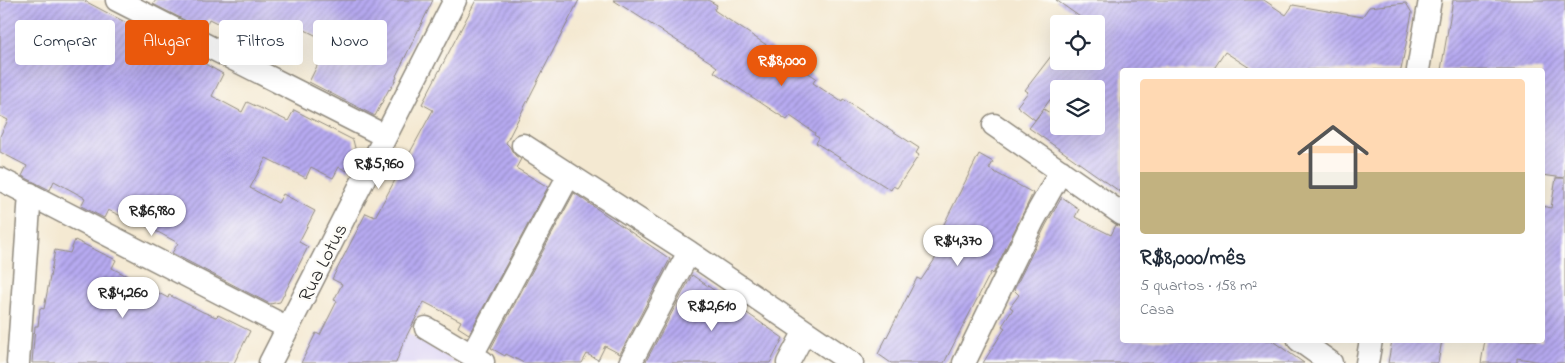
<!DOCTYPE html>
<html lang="pt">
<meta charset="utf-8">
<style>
:root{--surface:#fff;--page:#f6f6f7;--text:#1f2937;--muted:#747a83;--line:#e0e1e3;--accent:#ea580c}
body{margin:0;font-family:"Indie Flower",sans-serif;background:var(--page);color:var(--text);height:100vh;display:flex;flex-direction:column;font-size:19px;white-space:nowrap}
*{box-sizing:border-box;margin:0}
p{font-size:16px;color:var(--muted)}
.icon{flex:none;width:28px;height:28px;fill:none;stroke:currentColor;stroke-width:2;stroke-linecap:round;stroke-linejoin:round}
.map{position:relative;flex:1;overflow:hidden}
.details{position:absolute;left:1120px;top:68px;width:425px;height:275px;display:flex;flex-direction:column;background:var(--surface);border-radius:5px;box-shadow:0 5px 20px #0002}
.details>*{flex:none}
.banner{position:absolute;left:15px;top:20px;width:475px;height:45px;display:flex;gap:10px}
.controls{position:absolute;left:1050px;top:15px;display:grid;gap:10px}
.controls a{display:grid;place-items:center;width:55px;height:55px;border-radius:5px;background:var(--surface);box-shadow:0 5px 20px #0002;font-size:25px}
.price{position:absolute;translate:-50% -42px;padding:0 11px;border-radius:18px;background:#fff;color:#222;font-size:16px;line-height:32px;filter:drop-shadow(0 1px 2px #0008)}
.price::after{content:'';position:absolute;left:50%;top:30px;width:15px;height:11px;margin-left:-8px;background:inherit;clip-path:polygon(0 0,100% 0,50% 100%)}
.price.on{background:var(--accent);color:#fff}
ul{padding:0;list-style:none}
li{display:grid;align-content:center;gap:10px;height:265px;padding:0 20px}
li+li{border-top:1px solid var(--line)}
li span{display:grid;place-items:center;height:155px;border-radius:5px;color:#555}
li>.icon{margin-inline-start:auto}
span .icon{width:90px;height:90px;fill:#fffc;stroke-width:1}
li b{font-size:21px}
.pill{padding:0 18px;border-radius:5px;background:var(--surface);box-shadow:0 5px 20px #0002;font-size:18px;line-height:45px}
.pill.on{background:var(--accent);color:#fff}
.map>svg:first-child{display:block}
</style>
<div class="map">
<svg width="1565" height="363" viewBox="0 0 1565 363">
<defs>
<pattern id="building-hatch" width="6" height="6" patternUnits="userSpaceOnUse" patternTransform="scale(1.25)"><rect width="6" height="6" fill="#b7aaf1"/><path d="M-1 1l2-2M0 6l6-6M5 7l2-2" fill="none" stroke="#958bc3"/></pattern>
</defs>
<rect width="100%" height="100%" fill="#fdfcf7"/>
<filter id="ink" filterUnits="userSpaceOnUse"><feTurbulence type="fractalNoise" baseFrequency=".02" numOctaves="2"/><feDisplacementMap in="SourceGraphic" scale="10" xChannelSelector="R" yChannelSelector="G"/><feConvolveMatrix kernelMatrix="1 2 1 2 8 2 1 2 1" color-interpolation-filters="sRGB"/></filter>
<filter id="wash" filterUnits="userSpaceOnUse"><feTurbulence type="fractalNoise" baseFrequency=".0096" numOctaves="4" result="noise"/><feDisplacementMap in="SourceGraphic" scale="20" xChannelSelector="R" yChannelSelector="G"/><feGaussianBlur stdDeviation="1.12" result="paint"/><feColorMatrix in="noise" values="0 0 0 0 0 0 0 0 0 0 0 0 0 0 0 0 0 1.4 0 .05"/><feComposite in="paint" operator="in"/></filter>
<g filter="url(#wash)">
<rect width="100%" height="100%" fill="#f4e9d2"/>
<path fill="#ded5f5" d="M408,333L458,363H393Z"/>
<g id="blocks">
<path fill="url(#building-hatch)" d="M0,0H83L140,30L141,27L193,53L191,56L223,74L212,96L242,112L247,102L288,121L294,110L353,140L356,152L347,171L339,167L333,178L311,167L306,178L266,158L250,188L278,203L283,194L315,211L299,242L308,247L280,302L270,304L172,253L178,243L132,218L130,220L108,210L104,218L81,206L85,198L54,181L50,190L22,176L27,166L0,152V136L8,120L0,116Z
M156,0H433L396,76L397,77L390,90L389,89L375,116L309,82L329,42L297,26L287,46L278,42L274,49L222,23L221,25L209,19L204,30L153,4Z
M476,0H579L506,143L510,147L512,151L516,156L521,159L516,168L548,187L469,334L458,327L461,321L424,302L403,343L396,363H301L316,333L320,335L337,301L334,300L342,284L332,279L366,213L375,217L433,110L422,104Z
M613,0H708L717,5L714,10L816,78L813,83L842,102L843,99L919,148L916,153L919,155L897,188L893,186L891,190L816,143L819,138L814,135L815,133L790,116L787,120L714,72L717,67L712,63Z
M1056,0H1264L1286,15L1293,5L1362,17L1369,7L1406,3L1412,13L1401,70H1253L1225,52L1213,70H1122V193L1029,128L1044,109L1059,120V126H1096V89H1058L1035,120L1017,106L1028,92L1025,90L1055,51L1059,54V61H1096V24H1090Z
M1453,0H1565V363H1548L1517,358V363H1481L1485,340H1542V206L1551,208L1556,178H1564L1542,175V70H1441Z
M979,154L993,162L989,169L1033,193L993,274L991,272L944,363H891L878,354L917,278L921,280L939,253L932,248Z
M574,193L670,259L620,354L605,346L598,360L587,354L582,363H524L506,354L505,356L491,348Z
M1062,197L1079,209L1075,217L1111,235L1116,225L1122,227V340H1271L1304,363H983L1005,328L1002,326L1013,309L1010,307L1019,295L1014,290L1046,225Z
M75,240L116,260L112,268L168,298L169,295L203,312L216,317L218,315L250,331L234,363H32L35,326H38L40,308L44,309L55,250L70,253Z
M692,275L783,338L770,363H645Z
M1392,340H1442L1438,363H1388Z"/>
</g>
</g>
<g filter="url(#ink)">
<use href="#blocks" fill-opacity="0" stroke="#908a7e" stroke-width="1"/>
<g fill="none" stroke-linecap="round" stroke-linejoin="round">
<g stroke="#908a7e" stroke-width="25">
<path id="street" d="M117,0L385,136
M1418,70L1430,0
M994,125L1122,214
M523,145L689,252L852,363
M0,179L288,328
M426,328L483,362
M1299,340L1331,363
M472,355L569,175
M18,363L30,194
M270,363L455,0
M630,363L689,252
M788,363L805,331
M964,363L1034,219L1061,171
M1367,363L1371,340"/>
</g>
<use href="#street" stroke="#fff" stroke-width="22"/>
</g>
</g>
<g text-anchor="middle" stroke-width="5" stroke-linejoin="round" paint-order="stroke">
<g font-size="20" fill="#2b2b2b" stroke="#fdfcf7">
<text transform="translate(322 262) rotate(-63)" y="7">Rua Lotus</text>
</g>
</g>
</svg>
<div class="controls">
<a><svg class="icon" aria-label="locate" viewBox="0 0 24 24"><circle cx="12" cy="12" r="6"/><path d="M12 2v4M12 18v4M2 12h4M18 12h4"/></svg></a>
<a><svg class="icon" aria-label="layers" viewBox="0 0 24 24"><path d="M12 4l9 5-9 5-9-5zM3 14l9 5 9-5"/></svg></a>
</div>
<b class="price on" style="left:782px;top:87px">R$8,000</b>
<b class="price" style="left:379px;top:190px">R$5,960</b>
<b class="price" style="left:152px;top:237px">R$6,980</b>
<b class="price" style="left:958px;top:267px">R$4,370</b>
<b class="price" style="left:123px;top:319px">R$4,260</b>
<b class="price" style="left:712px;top:332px">R$2,610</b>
<div class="banner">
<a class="pill">Comprar</a>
<a class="pill on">Alugar</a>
<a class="pill">Filtros</a>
<a class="pill">Novo</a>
</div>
<section class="details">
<ul>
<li><span style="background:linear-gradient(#ffd9b3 60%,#c2b280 0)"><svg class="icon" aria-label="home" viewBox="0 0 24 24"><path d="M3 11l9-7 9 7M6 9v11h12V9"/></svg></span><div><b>R$8,000/mês</b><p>5 quartos · 158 m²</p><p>Casa</p></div></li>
</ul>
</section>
</div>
